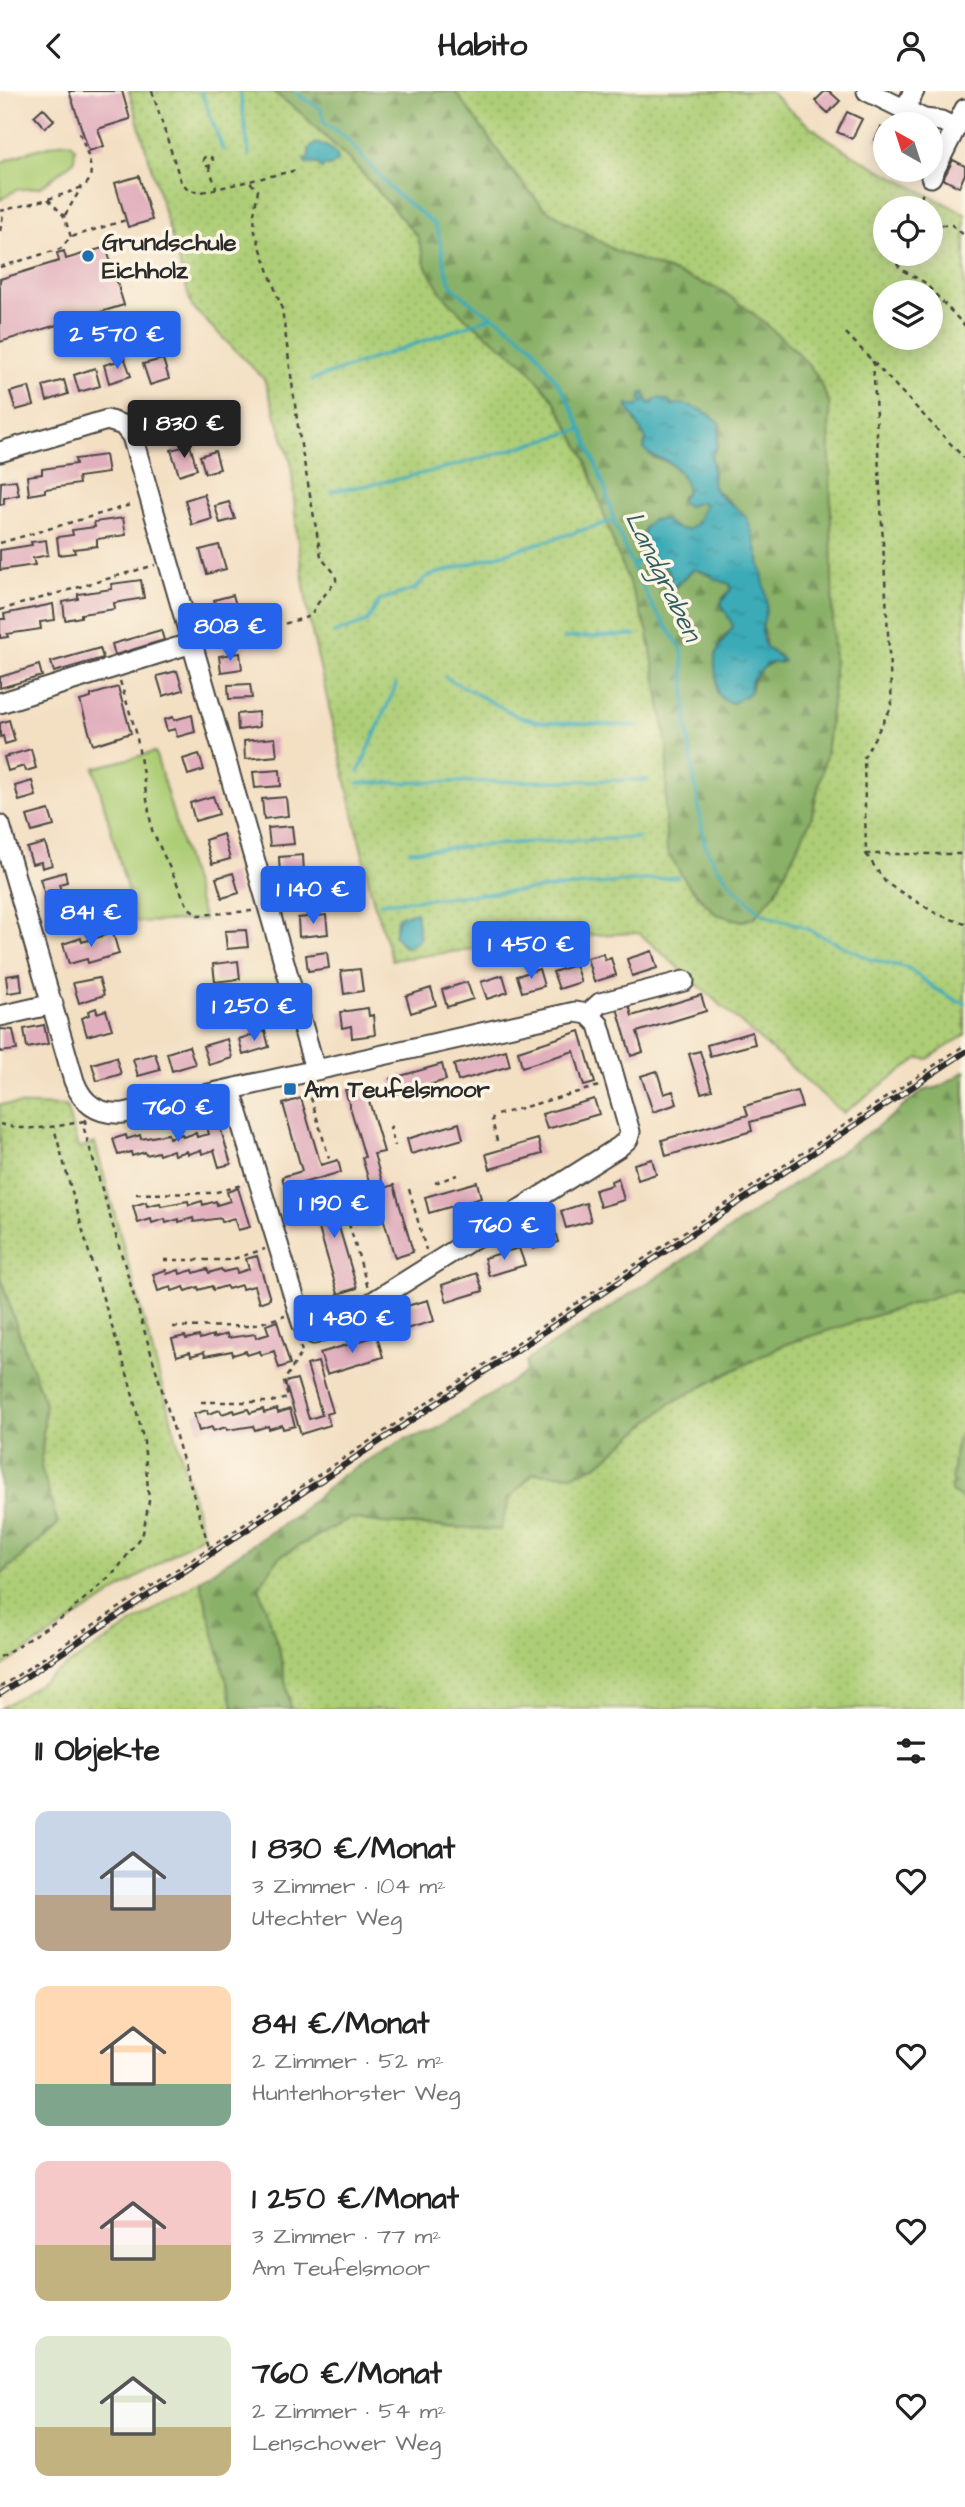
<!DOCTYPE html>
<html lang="de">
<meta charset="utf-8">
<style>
:root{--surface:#fff;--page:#f2f2f2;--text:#222;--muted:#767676;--accent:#2563eb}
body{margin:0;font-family:"Architects Daughter",sans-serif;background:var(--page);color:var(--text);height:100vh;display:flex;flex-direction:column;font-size:26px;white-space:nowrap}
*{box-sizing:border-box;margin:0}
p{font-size:23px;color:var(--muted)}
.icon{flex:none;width:38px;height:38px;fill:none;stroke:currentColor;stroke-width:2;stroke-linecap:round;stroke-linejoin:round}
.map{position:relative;height:1618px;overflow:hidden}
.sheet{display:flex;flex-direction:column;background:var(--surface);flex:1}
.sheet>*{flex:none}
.needle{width:46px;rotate:321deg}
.fabs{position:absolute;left:873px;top:21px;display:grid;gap:14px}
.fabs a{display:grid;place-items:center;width:70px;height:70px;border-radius:50%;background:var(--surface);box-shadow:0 4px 18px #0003;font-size:35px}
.price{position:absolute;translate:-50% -60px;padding:0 16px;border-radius:7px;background:var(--accent);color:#fff;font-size:23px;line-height:46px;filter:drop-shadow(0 2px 4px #0008)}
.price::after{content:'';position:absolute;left:50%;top:42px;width:21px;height:16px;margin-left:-10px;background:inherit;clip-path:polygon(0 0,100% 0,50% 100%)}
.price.selected{background:#222;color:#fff}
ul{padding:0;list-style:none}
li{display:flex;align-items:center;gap:21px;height:175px;padding:0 35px}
li span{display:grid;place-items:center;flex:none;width:196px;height:140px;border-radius:14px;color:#555}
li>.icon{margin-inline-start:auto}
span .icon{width:84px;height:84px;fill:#fffc;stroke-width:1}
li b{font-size:30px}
h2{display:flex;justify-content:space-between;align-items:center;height:84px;padding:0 35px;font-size:30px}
header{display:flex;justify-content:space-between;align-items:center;height:91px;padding:0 35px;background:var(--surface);font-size:32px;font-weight:700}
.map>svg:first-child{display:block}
</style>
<header><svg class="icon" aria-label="back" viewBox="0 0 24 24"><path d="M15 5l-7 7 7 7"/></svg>Habito<svg class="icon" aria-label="person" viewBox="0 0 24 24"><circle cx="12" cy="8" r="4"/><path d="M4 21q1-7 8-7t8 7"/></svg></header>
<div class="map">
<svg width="965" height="1618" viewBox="0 0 965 1618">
<defs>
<pattern id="grass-dots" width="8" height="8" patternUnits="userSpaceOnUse" patternTransform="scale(1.75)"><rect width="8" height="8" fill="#adce76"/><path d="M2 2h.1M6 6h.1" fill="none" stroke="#95b166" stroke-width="1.8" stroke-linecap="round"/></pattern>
<pattern id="forest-firs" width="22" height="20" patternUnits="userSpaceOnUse" patternTransform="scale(1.75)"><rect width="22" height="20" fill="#8ab167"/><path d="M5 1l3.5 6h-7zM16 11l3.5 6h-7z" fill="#719055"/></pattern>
<pattern id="water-ripples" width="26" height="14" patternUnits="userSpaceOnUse" patternTransform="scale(1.75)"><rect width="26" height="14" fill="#3babb7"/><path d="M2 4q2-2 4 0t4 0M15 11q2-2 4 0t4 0" fill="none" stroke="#328b95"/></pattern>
</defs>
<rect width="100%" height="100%" fill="#fcf5e5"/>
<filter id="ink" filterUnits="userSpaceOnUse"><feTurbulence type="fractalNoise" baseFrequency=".0143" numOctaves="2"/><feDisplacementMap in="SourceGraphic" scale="14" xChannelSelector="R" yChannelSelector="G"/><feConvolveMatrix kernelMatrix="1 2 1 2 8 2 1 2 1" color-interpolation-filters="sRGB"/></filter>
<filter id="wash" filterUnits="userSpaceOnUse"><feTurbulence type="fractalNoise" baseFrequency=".00686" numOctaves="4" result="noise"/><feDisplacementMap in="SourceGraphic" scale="28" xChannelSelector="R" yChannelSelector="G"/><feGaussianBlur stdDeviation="1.57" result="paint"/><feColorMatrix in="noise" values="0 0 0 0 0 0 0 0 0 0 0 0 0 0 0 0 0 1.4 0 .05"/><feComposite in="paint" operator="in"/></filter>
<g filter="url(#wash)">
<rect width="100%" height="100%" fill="#f3dfc2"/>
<path fill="url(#grass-dots)" stroke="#6c7c50" stroke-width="2" fill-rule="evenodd" d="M129,0H272L301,22L355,74L418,146L426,176L464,226L525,273L554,309L584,364L615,456L648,541L668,660L665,725L688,794L716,823L742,830L754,827L775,802L811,728L826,664L834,593L829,379L816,283L797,261L759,227L721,199L616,160L544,117L516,85L455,0H770C826,58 895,85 965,123V944L928,968L919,967L843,1022L639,842L572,845L392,869L373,809L309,528L297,445L291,371L264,288L192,216ZM886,117H931V163H886ZM886,201H931V247H886Z
M0,1013L66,1015L78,1057L95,1052L203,1443L0,1577V1485L58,1433L41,1376L45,1313L16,1234L0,1184Z
M955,1199L965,1203V1331L955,1357L951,1401L965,1409V1618H291L279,1559L259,1496L279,1466L350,1427L383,1432L456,1437L510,1408L533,1382L572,1384L598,1374L672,1311L783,1254Z
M200,1489L234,1618H0Z"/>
<path fill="url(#forest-firs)" stroke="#5a6e49" stroke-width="2" fill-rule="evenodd" d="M272,0H455L516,85L544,117L616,160L721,199L759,227L797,261L816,283L829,311L834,593L826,664L811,728L775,802L754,827L742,830L716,823L688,794L667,761L665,725L668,660L648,541L615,456L584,364L554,309L525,273L464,226L443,204L426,176L418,146L355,74L301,22ZM655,308L669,310L673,314L719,331L717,356L711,365L714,375L712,391L714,397L743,423L749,434L767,515L762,530L766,556L781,566V572C764,570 752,585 750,601L733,612L718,603C718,583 711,566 723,547C726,542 731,541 734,534L722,508L731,498L730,493L694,478L674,497L668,495L670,482L656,470L644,469C644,463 647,458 646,451C644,438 644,435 657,428L678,438L688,439L697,432L705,413L701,411L686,414L680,407L687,399C685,381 671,370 653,367L644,356L646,348L628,317L637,316L644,309L651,313Z
M965,980V1203L955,1199L783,1254L672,1311L598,1374L572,1384L533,1382L510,1408L500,1439L383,1432L350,1427L279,1466L259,1496L279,1559L291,1618H234L200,1489L296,1424L342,1384L405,1348L430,1342L522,1284L526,1280V1270L714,1149L892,1025L922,1000L939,996Z
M0,1184L16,1234L45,1313L41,1376L58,1433L0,1485Z
M965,1331V1409L951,1401L955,1357Z"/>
<path fill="#adce76" stroke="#6c7c50" stroke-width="2" d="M64,51L71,52L75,57L74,70L41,96L16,99L0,109V72L27,61Z
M155,661L204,829L136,831L94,677Z"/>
<path fill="url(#water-ripples)" stroke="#336b71" stroke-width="2" d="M316,52C325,53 339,61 338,70L331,75H324L322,78L318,73H307L304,69L309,66V58Z
M642,302H644L648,313L653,312L657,307L669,310L673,314C686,310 713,322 720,334L717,356L711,365C715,376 710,388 713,396C720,411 742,415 748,430C754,444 767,500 767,515C766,526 756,544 767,557C771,562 779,564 784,570L767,573L751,590L750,601L733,612L725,610L717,602C719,591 714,579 715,570C716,554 728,547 733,535L721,512L731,498L730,493L714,488L710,483L694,478L671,498L668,497C668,493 670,489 670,485C669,473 651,469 642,468C648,454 642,450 644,437L652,429L663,428L678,438L688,439L697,432L705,413L701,411L688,415L680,410L688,397C683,385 677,375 665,369C655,365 652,367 644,358L646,348L628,317V313L637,316L638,313L643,311L640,306Z
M416,821L420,847L410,856H404L394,844L398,826Z"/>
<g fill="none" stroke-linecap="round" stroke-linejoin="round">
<path stroke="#3babb7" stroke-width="3.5" d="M201,0L223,59
M240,0L249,64
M297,0L298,4L320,17L325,32L345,46L395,102L433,132L438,141L445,176L450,191L456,199L478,217L501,230L532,254L565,303L584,343L606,400L614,430L632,474L652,515L682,558L688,644L700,725L705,754L717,776L733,795L762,823L801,835L870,868L908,877L934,897L959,911L965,912
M312,289L492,226
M332,400C418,388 499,362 582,338
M632,474L642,468
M334,542L367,531L380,509L415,498L426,486L613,430
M564,547L636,544
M445,586L517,625L538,631L639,635
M359,680L396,594
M358,692L648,689
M410,760L533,751L639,747
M380,812L678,786"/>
</g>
<g id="blocks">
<path fill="#e1afbd" d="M69,0H122L130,28L98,38L104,55L89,60Z
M825,0H829L840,10L828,22L815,10Z
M43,17L54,29L45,37L34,25Z
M847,21L862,28L852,48L837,41Z
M881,36L886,38V55L875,49Z
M953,69L965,75V83L959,96L943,88Z
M139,85L152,129L128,136L115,92Z
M106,156L124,214L0,251V188L59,170L57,162L64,160L66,168Z
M125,268L131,285L109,292L104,274Z
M163,268L169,288L150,294L143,273Z
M95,277L100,295L79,301L74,284Z
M64,289L68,303L47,310L43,295Z
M29,296L34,314L16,319L10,301Z
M170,314L176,335L158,343L150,323Z
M190,354L197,378L179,384L171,359Z
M215,360L220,378L205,382L200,365Z
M105,364L108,382L78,386L79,393L45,398V401L29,404L27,385L42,383V378L76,373L75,368Z
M16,389L19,404L4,407V413L0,414L1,391Z
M204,403L212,428L192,434L185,409Z
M229,411L235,428L220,432L215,415Z
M123,427L126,444L97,448V455L74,458L75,462L59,464L57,446L73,444L72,439L95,436L94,431Z
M46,449L48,464L33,467L35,474L0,479V459L32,454L31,451Z
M219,454L226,478L207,483L200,459Z
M141,489L144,507L114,512L115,518L81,523V526L65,529L63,511L78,508V503L112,498L111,493Z
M233,504L240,528L221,534L214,509Z
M53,513L55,529L40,531L41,538L7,543L8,546L0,547V528H5L4,523Z
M161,539L164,549L115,564L112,553Z
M100,557L103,567L54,581L51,571Z
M240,562L242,578L221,581L219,565Z
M39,574L42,585L0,597V586Z
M177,580L183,599L163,605L157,585Z
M250,593L252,607L229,608L228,594Z
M118,596L131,642L93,654L80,610L91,607V604Z
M258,621L259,636L238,639L237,623Z
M192,624L195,641L177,646L175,638L167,640L164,629L173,626L174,629Z
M9,629L15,650L5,653L3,645L0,646V632Z
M275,647L277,665L245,668L244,650Z
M31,658L36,677L26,680L24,675L8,680L4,666Z
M199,663L204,679L188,684L183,668Z
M280,679L281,695L255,697L253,681Z
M32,690L36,705L19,710L15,695Z
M213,705L219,723L195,730L190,712Z
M286,706L288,725L264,728L262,708Z
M49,719L54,735L32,741L27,725Z
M292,735L294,753L270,755L268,737Z
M223,743L230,768L212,773L205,749Z
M45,752L52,774L42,777L41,771L32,773L27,757Z
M303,764L304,782L280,784L279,766Z
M65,781L67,791L59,793L62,804L51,808L50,803L45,804L40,788Z
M233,782L239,802L222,807L216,787Z
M310,795L312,811L289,813L288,797Z
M68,813L73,828L55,833L51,818Z
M326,824L328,843L299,846L298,827Z
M246,839L248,856L227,858L225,840Z
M113,842L119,863L88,872L87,868L69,873L63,853L81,847L82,851Z
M652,860L657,877L632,885L627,868Z
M327,861L329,877L308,880L306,864Z
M603,863L605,869L611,867L616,884L594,891L587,867Z
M238,870L240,888L215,891L213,873Z
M575,874L581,891L559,898L553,881Z
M360,878L363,900L344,903L341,880Z
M539,878L544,895L522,901L517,885Z
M20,883L22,900L8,902L6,885Z
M503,884L508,901L487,908L481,891Z
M99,887L104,904L79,912L73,892Z
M467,891L473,908L447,916L442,899Z
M268,897L272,923L255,926L251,899Z
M431,897L436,914L411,922L406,905Z
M701,904L706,920L637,941L643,961L631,965L617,917L629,914L632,925Z
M96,917L97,922L106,919L112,938L87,945L82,927L89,924L88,920Z
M368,917L369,925L373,924L375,944L352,947L351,935L342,937L340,921Z
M44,934L48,953L27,957L24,938Z
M0,938L13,939L17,959L0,961Z
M265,940L269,956L243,964L239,948Z
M580,940L595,992L584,995L574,960L522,976L518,960Z
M752,941L755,953L710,965L707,954Z
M227,948L232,967L209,974L203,955Z
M189,955L195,973L172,980L167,962Z
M506,959L510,975L458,990L454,974Z
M700,960L712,999L701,1002L689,963Z
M155,962L160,979L138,985L133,968Z
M116,966L121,983L97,990L92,973Z
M442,973L446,989L394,1004L390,988Z
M657,980L664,1003L673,1000L677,1013L653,1021L641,985Z
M364,993L384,1061L374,1063L384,1097L394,1094L413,1161L395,1167L375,1099L372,1100L362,1067L365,1066L345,999Z
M797,1000L802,1016L750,1031L752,1040L666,1065L662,1049L748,1024L745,1015Z
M301,1007L321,1074L338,1069L341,1081L285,1097L282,1086L302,1080L283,1013Z
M594,1008L599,1023L547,1038L542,1023Z
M218,1029L231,1073L219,1076L214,1059L202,1063L201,1059L188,1063L187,1060L174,1064L173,1059L159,1064L158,1061L146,1064L145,1061L132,1065L131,1061L118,1064L113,1048L126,1044L127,1048L140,1044L141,1048L168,1043L169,1047L182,1043L183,1046L196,1042L197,1046L209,1043L206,1033Z
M459,1032L463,1048L411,1063L407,1048Z
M538,1048L542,1063L490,1078L486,1063Z
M652,1068L656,1083L638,1089L634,1073Z
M618,1087L624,1109L600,1116L595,1099L612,1094L611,1090Z
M477,1091L481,1107L429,1122L425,1106Z
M238,1097L250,1136L238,1139L234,1127L222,1131L221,1127L194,1131L193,1127L179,1131V1128L166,1132L165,1128L152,1132L151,1128L138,1132L133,1115L146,1111L147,1115L160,1112L161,1115L188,1110L189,1114L202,1110L203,1114L216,1110L217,1114L230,1110L227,1101Z
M347,1102L350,1114L334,1119L357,1197L338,1203L315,1124L306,1127L303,1115Z
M586,1112L591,1130L566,1137L561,1120Z
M553,1133L558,1151L533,1158L528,1141Z
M519,1157L525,1174L489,1185L484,1167Z
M257,1165L270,1208L259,1212L254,1195L242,1198L241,1194L228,1198L226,1195L213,1199L212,1195L199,1199L198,1196L186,1200L184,1196L172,1200L171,1196L158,1200L153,1183L166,1179L167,1183L179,1179L180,1183L193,1179L194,1182L207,1178L209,1182L221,1178L223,1181L236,1178L237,1182L249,1178L246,1168Z
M477,1182L483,1200L447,1211L442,1194Z
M428,1209L434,1230L388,1243L382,1222Z
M277,1230L290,1273L279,1277L274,1260L261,1264L260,1260L247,1264L246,1260L233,1264L232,1260L205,1265L204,1261L191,1265L190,1261L177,1265L172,1248L185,1245L186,1248L199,1245L200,1248L213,1244V1247L227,1243L228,1247L255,1243L256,1247L269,1243L266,1234Z
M377,1245L383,1266L327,1283L320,1262Z
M318,1271L333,1321L326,1323L330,1334L301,1343L285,1291L297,1288L309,1328L322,1324L307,1274Z
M248,1318L250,1322L263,1318L264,1322L277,1318L278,1322L290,1318L295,1335L283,1338L282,1334L269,1338L268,1335L255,1339L253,1335L227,1339L226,1336L213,1340L212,1336L199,1340L194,1323L207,1319L208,1323L220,1319L222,1323L234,1319L235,1322Z"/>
</g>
</g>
<g filter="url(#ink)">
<use href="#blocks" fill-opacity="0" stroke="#494642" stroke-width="2"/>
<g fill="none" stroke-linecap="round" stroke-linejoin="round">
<g stroke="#494642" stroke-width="23">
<path id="minor" d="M867,0L924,28L941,30L956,37
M904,20L914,0
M931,86L965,18
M0,361L107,329L123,334L132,345L315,978
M0,612L192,552
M0,734L74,990C83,1014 99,1024 124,1022L575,921L588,923L599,934L630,1041L628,1048L619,1056L333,1236L314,1243L307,1239L302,1232L231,999
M588,923L600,912L684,890
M0,925L53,913"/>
</g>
<path stroke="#494642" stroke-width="2.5" stroke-dasharray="5 5" stroke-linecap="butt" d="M152,0L181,91L189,99L202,101L297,79
M203 70a5 5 0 1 1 10 0a5 5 0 1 1-10 0Z
M209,75L216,97
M48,108L64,125L71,146
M918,117L923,101
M0,120C16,116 81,102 88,91C96,78 84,55 80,42
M65,124L81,97
M931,134H952L965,145
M0,140L4,119
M895,163L896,172L902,179L924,191L965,235
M0,176L60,158L71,146L126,129
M846,242L965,368
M873,270L892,615L864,666L866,763H965
M0,452L134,413
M0,519L155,474
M208,555L311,525L318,512L336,490C337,479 325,475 321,465L299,343L282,218L255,141L254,123L258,99L248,89
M120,590L136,641L152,739L188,816L198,824L252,820
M866,763L886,792L937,823L965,833
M308,997L329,1067
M86,1028L84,1038L209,1456
M0,1033C27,1041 57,1036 84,1030
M392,1035L390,1037L395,1055
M497,1050L492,1029L493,1025L599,995
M435,1092L457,1084
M409,1098L426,1159
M136,1103L213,1102L245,1093
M346,1123L368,1197
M164,1169H230L265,1158
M173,1236L250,1235L285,1225
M201,1311H270L288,1307L284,1290L302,1261L300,1254
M0,1566L66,1524L116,1480L143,1442L149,1410L144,1351L129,1289L93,1176L54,1037
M0,1596L965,954"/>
<use href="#minor" stroke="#fff" stroke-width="19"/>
<g stroke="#2b2b2b" stroke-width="6">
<path id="rail" d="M0,1603L965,961"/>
</g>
<use href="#rail" stroke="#fcf5e5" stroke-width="3.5" stroke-dasharray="10" stroke-linecap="butt"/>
</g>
</g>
<g fill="#1f6fb2" stroke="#fcf5e5" stroke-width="2.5">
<circle cx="88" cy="165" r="7"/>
<rect x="283" y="991" width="14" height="14" rx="3.5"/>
</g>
<g text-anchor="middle" stroke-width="7" stroke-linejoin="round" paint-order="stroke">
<g font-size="24" font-weight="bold" fill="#2b2b2b" stroke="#fcf5e5" text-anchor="start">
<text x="102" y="159">Grundschule<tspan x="102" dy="28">Eichholz</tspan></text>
<text x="304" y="1006">Am Teufelsmoor</text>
</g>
<g font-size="26" font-style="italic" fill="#315e63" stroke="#fcf5e5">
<text transform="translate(664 485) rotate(64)" y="9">Landgraben</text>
</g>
</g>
</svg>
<div class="fabs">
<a><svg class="needle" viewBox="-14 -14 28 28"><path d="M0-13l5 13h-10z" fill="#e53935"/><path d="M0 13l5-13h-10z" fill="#767676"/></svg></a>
<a><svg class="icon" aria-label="locate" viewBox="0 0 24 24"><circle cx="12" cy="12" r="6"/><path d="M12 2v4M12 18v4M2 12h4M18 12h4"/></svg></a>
<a><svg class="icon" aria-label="layers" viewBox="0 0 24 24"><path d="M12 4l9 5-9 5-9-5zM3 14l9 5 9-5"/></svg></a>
</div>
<b class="price" style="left:117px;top:280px">2 570 €</b>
<b class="price selected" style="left:184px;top:369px">1 830 €</b>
<b class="price" style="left:230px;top:572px">808 €</b>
<b class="price" style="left:313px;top:835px">1 140 €</b>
<b class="price" style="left:91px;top:858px">841 €</b>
<b class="price" style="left:531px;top:890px">1 450 €</b>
<b class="price" style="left:254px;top:952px">1 250 €</b>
<b class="price" style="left:178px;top:1053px">760 €</b>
<b class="price" style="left:334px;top:1149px">1 190 €</b>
<b class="price" style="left:504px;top:1171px">760 €</b>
<b class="price" style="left:352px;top:1264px">1 480 €</b>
</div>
<section class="sheet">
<h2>11 Objekte<svg class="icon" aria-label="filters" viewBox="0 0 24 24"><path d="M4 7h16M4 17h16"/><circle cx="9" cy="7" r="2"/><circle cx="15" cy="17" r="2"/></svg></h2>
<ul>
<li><span style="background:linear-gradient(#c9d6e8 60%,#b9a48a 0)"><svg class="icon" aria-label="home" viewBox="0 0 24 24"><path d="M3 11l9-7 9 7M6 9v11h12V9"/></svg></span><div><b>1 830 €/Monat</b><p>3 Zimmer · 104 m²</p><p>Utechter Weg</p></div><svg class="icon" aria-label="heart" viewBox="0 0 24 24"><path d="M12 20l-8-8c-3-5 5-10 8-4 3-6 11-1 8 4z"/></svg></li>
<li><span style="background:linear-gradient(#ffd9b3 70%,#7fa58c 0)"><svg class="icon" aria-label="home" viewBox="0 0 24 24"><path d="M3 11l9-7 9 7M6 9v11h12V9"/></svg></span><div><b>841 €/Monat</b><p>2 Zimmer · 52 m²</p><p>Huntenhorster Weg</p></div><svg class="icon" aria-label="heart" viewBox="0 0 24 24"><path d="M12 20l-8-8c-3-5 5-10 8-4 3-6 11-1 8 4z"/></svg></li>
<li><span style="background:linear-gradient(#f6c9c9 60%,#c2b280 0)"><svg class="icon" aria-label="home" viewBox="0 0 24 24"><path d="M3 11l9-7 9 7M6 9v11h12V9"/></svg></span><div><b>1 250 €/Monat</b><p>3 Zimmer · 77 m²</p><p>Am Teufelsmoor</p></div><svg class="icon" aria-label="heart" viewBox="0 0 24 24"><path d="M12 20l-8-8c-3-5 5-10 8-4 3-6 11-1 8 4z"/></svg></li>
<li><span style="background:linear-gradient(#dfe7d0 65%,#c2b280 0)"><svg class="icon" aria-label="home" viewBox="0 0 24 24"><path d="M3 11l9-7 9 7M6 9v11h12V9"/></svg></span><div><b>760 €/Monat</b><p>2 Zimmer · 54 m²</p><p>Lenschower Weg</p></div><svg class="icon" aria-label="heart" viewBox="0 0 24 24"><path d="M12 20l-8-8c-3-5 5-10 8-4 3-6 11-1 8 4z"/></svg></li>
</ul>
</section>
